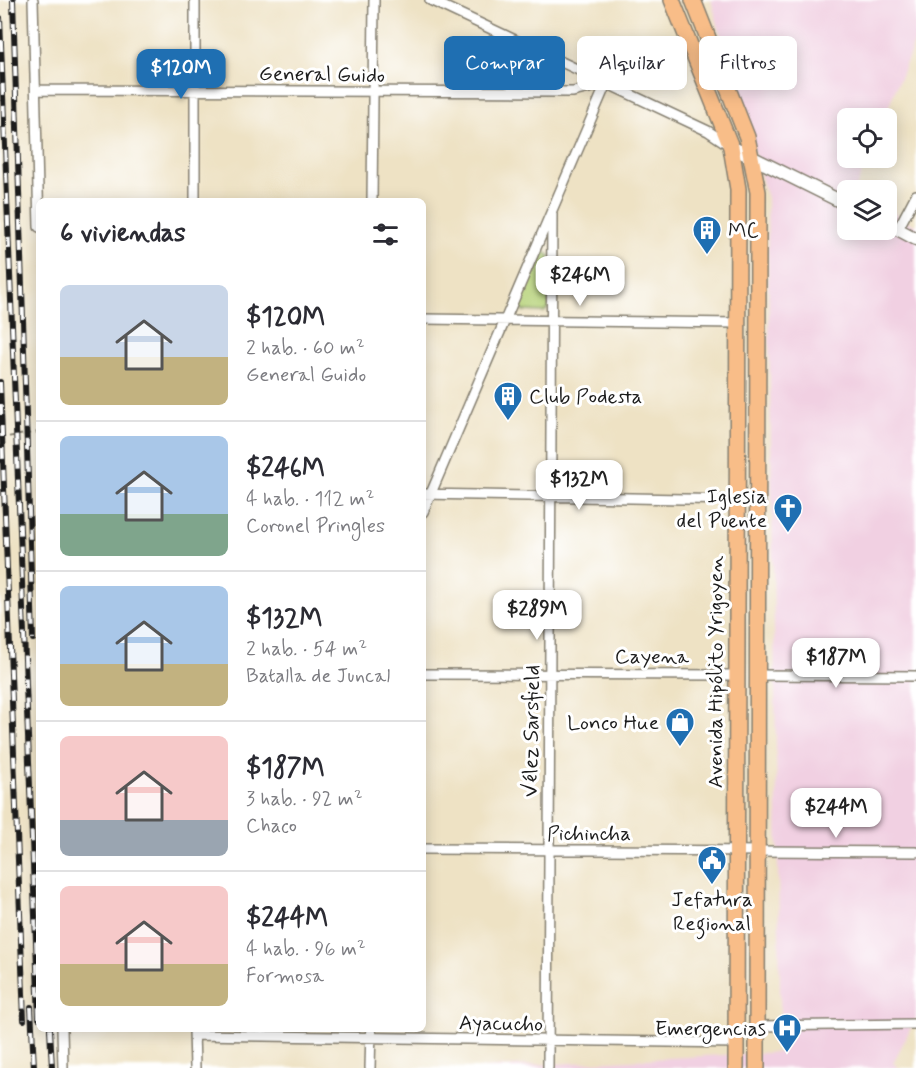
<!DOCTYPE html>
<html lang="es">
<meta charset="utf-8">
<style>
:root{--surface:#fff;--page:#f7f7f7;--text:#2b2b33;--muted:#7c7c81;--line:#e1e1e2;--accent:#1f6fb2}
body{margin:0;font-family:Mynerve,sans-serif;background:var(--page);color:var(--text);height:100vh;display:flex;flex-direction:column;font-size:22px;white-space:nowrap}
*{box-sizing:border-box;margin:0}
p{font-size:20px;color:var(--muted)}
.icon{flex:none;width:33px;height:33px;fill:none;stroke:currentColor;stroke-width:2;stroke-linecap:round;stroke-linejoin:round}
.map{position:relative;flex:1;overflow:hidden}
.panel{position:absolute;left:36px;top:198px;width:390px;height:834px;display:flex;flex-direction:column;background:var(--surface);border-radius:9px;box-shadow:0 3px 15px #0003}
.panel>*{flex:none}
.hud{position:absolute;left:444px;top:36px;width:381px;height:54px;display:flex;gap:12px}
.tools{position:absolute;left:837px;top:108px;display:grid;gap:12px}
.tools a{display:grid;place-items:center;width:60px;height:60px;border-radius:9px;background:var(--surface);box-shadow:0 3px 15px #0003;font-size:30px}
.price{position:absolute;translate:-50% -51px;padding:0 14px;border-radius:12px;background:#fff;color:#222;font-size:20px;line-height:39px;filter:drop-shadow(0 2px 3px #0008)}
.price::after{content:'';position:absolute;left:50%;top:36px;width:18px;height:14px;margin-left:-9px;background:inherit;clip-path:polygon(0 0,100% 0,50% 100%)}
.price.on{background:var(--accent);color:#fff}
ul{padding:0;list-style:none}
li{display:flex;align-items:center;gap:18px;height:150px;padding:0 24px}
li+li{border-top:2px solid var(--line)}
li span{display:grid;place-items:center;flex:none;width:168px;height:120px;border-radius:9px;color:#555}
li>.icon{margin-inline-start:auto}
span .icon{width:72px;height:72px;fill:#fffc;stroke-width:1}
li b{font-size:26px}
h2{display:flex;justify-content:space-between;align-items:center;height:72px;padding:0 24px;font-size:26px}
.chip{padding:0 21px;border-radius:9px;background:var(--surface);box-shadow:0 3px 15px #0003;font-size:21px;line-height:54px}
.chip.on{background:var(--accent);color:#fff}
.map>svg:first-child{display:block}
</style>
<div class="map">
<svg width="916" height="1068" viewBox="0 0 916 1068">
<rect width="100%" height="100%" fill="#fff"/>
<filter id="ink" filterUnits="userSpaceOnUse"><feTurbulence type="fractalNoise" baseFrequency=".0167" numOctaves="2"/><feDisplacementMap in="SourceGraphic" scale="12" xChannelSelector="R" yChannelSelector="G"/><feConvolveMatrix kernelMatrix="1 2 1 2 8 2 1 2 1" color-interpolation-filters="sRGB"/></filter>
<filter id="wash" filterUnits="userSpaceOnUse"><feTurbulence type="fractalNoise" baseFrequency=".008" numOctaves="4" result="noise"/><feDisplacementMap in="SourceGraphic" scale="24" xChannelSelector="R" yChannelSelector="G"/><feGaussianBlur stdDeviation="1.35" result="paint"/><feColorMatrix in="noise" values="0 0 0 0 0 0 0 0 0 0 0 0 0 0 0 0 0 1.4 0 .05"/><feComposite in="paint" operator="in"/></filter>
<g filter="url(#wash)">
<rect width="100%" height="100%" fill="#eee2c4"/>
<path fill="#f1d0e2" d="M711,0H916V38L884,118H848V158H868L855,190H848V230H886L887,209L916,226V1018L893,1063L899,1068H476L781,1052L767,198Z"/>
<path fill="#b5d177" stroke="#68764a" stroke-width="1.5" d="M545,252L550,256L549,308L544,312L523,311L518,306L540,254Z"/>
</g>
<g filter="url(#ink)">
<g fill="none" stroke-linecap="round" stroke-linejoin="round">
<g stroke="#857f70" stroke-width="12">
<path id="minor" d="M33,0L39,227
M430,0L708,131L729,145
M36,90L573,92L606,84
M195,201V0
M372,201L374,0
M898,229L916,195
M423,319L737,323
M423,494L736,500
M423,512L606,84
M423,674L736,675
M757,675L916,676
M423,849L916,852
M757,1026L916,1024
M62,1029L63,1068
M194,1029L195,1068
M195,1035L736,1043
M370,1068L371,1029
M548,1068L552,214"/>
</g>
<g stroke="#857f70" stroke-width="15">
<path id="tertiary" d="M731,147L848,205
M886,223L916,239"/>
</g>
<g stroke="#857f70" stroke-width="18">
<path id="primary" d="M672,0L731,147L738,189L736,1068
M693,0L747,137L758,192L757,1068"/>
</g>
<path stroke="#857f70" stroke-width="2" stroke-dasharray="4.5 4.5" stroke-linecap="butt" d="M0,438L39,432"/>
<use href="#minor" stroke="#fff" stroke-width="9"/>
<use href="#tertiary" stroke="#fff" stroke-width="12"/>
<use href="#primary" stroke="#f8bd88" stroke-width="15"/>
<g stroke="#1c1c1c" stroke-width="6">
<path id="rail" d="M13,0L33,639
M0,18L39,1018
M0,382L24,1020
M31,1007L34,1068
M50,1029L52,1068"/>
</g>
<use href="#rail" stroke="#fff" stroke-width="4" stroke-dasharray="11" stroke-linecap="butt"/>
</g>
</g>
<defs>
<g id="building-pin" transform="scale(1.5)"><path d="M0 17L-7.5 6A9.5 9.5 0 1 1 7.5 6Z" fill="#1f6fb2" stroke="#fff"/><path d="M-4-6H4V6H1V3H-1V6H-4ZM-2.5-4.3h1.7v1.8h-1.7ZM.8-4.3h1.7v1.8H.8ZM-2.5-1h1.7V.8h-1.7ZM.8-1h1.7V.8H.8Z" fill="#fff"/></g>
<g id="church-pin" transform="scale(1.5)"><path d="M0 17L-7.5 6A9.5 9.5 0 1 1 7.5 6Z" fill="#1f6fb2" stroke="#fff"/><path d="M-1.2-6h2.4v3.5h3.3v2.4h-3.3V6h-2.4V-.1h-3.3v-2.4h3.3Z" fill="#fff"/></g>
<g id="shop-pin" transform="scale(1.5)"><path d="M0 17L-7.5 6A9.5 9.5 0 1 1 7.5 6Z" fill="#1f6fb2" stroke="#fff"/><path d="M-5-2.5h2.3a2.7 3.5 0 0 1 5.4 0H5L5.5 6h-11ZM-1.5-2.5h3a1.5 2.3 0 0 0-3 0Z" fill="#fff"/></g>
<g id="civic-pin" transform="scale(1.5)"><path d="M0 17L-7.5 6A9.5 9.5 0 1 1 7.5 6Z" fill="#1f6fb2" stroke="#fff"/><path d="M-.6-6.5H3V-4.5H.6V-3L4-1V1h2V6H-6V1h2V-1L-.6-3ZM-1.2 2.5V6h2.4V2.5Z" fill="#fff"/></g>
<g id="hospital-pin" transform="scale(1.5)"><path d="M0 17L-7.5 6A9.5 9.5 0 1 1 7.5 6Z" fill="#1f6fb2" stroke="#fff"/><path d="M-5-5h3v3.5h4V-5h3V5h-3V1.5h-4V5h-3Z" fill="#fff"/></g>
</defs>
<g fill-rule="evenodd">
<use href="#building-pin" x="707" y="230"/>
<use href="#building-pin" x="508" y="396"/>
<use href="#church-pin" x="788" y="508"/>
<use href="#shop-pin" x="680" y="722"/>
<use href="#civic-pin" x="712" y="860"/>
<use href="#hospital-pin" x="787" y="1028"/>
</g>
<g text-anchor="middle" stroke-width="6" stroke-linejoin="round" paint-order="stroke">
<g font-size="21" fill="#1c1c1c" stroke="#fff">
<text transform="translate(322 74) rotate(1)" y="7">General Guido</text>
<text x="652" y="663">Cayena</text>
<text transform="translate(715 672) rotate(-90)" y="7">Avenida Hipólito Yrigoyen</text>
<text transform="translate(531 731) rotate(-89)" y="7">Vélez Sarsfield</text>
<text x="589" y="840">Pichincha</text>
<text transform="translate(501 1023) rotate(1)" y="7">Ayacucho</text>
</g>
<g font-size="21" fill="#1c1c1c" stroke="#fff" text-anchor="end">
<text x="728" y="237" text-anchor="start">MC</text>
<text x="529" y="403" text-anchor="start">Club Podesta</text>
<text x="767" y="503">Iglesia<tspan x="767" dy="24">del Puente</tspan></text>
<text x="659" y="729">Lonco Hue</text>
<text x="712" y="906" text-anchor="middle">Jefatura<tspan x="712" dy="24">Regional</tspan></text>
<text x="766" y="1035">Emergencias</text>
</g>
</g>
</svg>
<div class="tools">
<a><svg class="icon" aria-label="locate" viewBox="0 0 24 24"><circle cx="12" cy="12" r="6"/><path d="M12 2v4M12 18v4M2 12h4M18 12h4"/></svg></a>
<a><svg class="icon" aria-label="layers" viewBox="0 0 24 24"><path d="M12 4l9 5-9 5-9-5zM3 14l9 5 9-5"/></svg></a>
</div>
<b class="price on" style="left:181px;top:100px">$120M</b>
<b class="price" style="left:580px;top:307px">$246M</b>
<b class="price" style="left:579px;top:511px">$132M</b>
<b class="price" style="left:537px;top:641px">$289M</b>
<b class="price" style="left:836px;top:689px">$187M</b>
<b class="price" style="left:836px;top:839px">$244M</b>
<div class="hud">
<a class="chip on">Comprar</a>
<a class="chip">Alquilar</a>
<a class="chip">Filtros</a>
</div>
<section class="panel">
<h2>6 viviendas<svg class="icon" aria-label="filters" viewBox="0 0 24 24"><path d="M4 7h16M4 17h16"/><circle cx="9" cy="7" r="2"/><circle cx="15" cy="17" r="2"/></svg></h2>
<ul>
<li><span style="background:linear-gradient(#c9d6e8 60%,#c2b280 0)"><svg class="icon" aria-label="home" viewBox="0 0 24 24"><path d="M3 11l9-7 9 7M6 9v11h12V9"/></svg></span><div><b>$120M</b><p>2 hab. · 60 m²</p><p>General Guido</p></div></li>
<li><span style="background:linear-gradient(#a9c7e8 65%,#7fa58c 0)"><svg class="icon" aria-label="home" viewBox="0 0 24 24"><path d="M3 11l9-7 9 7M6 9v11h12V9"/></svg></span><div><b>$246M</b><p>4 hab. · 112 m²</p><p>Coronel Pringles</p></div></li>
<li><span style="background:linear-gradient(#a9c7e8 65%,#c2b280 0)"><svg class="icon" aria-label="home" viewBox="0 0 24 24"><path d="M3 11l9-7 9 7M6 9v11h12V9"/></svg></span><div><b>$132M</b><p>2 hab. · 54 m²</p><p>Batalla de Juncal</p></div></li>
<li><span style="background:linear-gradient(#f6c9c9 70%,#9aa5b1 0)"><svg class="icon" aria-label="home" viewBox="0 0 24 24"><path d="M3 11l9-7 9 7M6 9v11h12V9"/></svg></span><div><b>$187M</b><p>3 hab. · 92 m²</p><p>Chaco</p></div></li>
<li><span style="background:linear-gradient(#f6c9c9 65%,#c2b280 0)"><svg class="icon" aria-label="home" viewBox="0 0 24 24"><path d="M3 11l9-7 9 7M6 9v11h12V9"/></svg></span><div><b>$244M</b><p>4 hab. · 96 m²</p><p>Formosa</p></div></li>
</ul>
</section>
</div>
